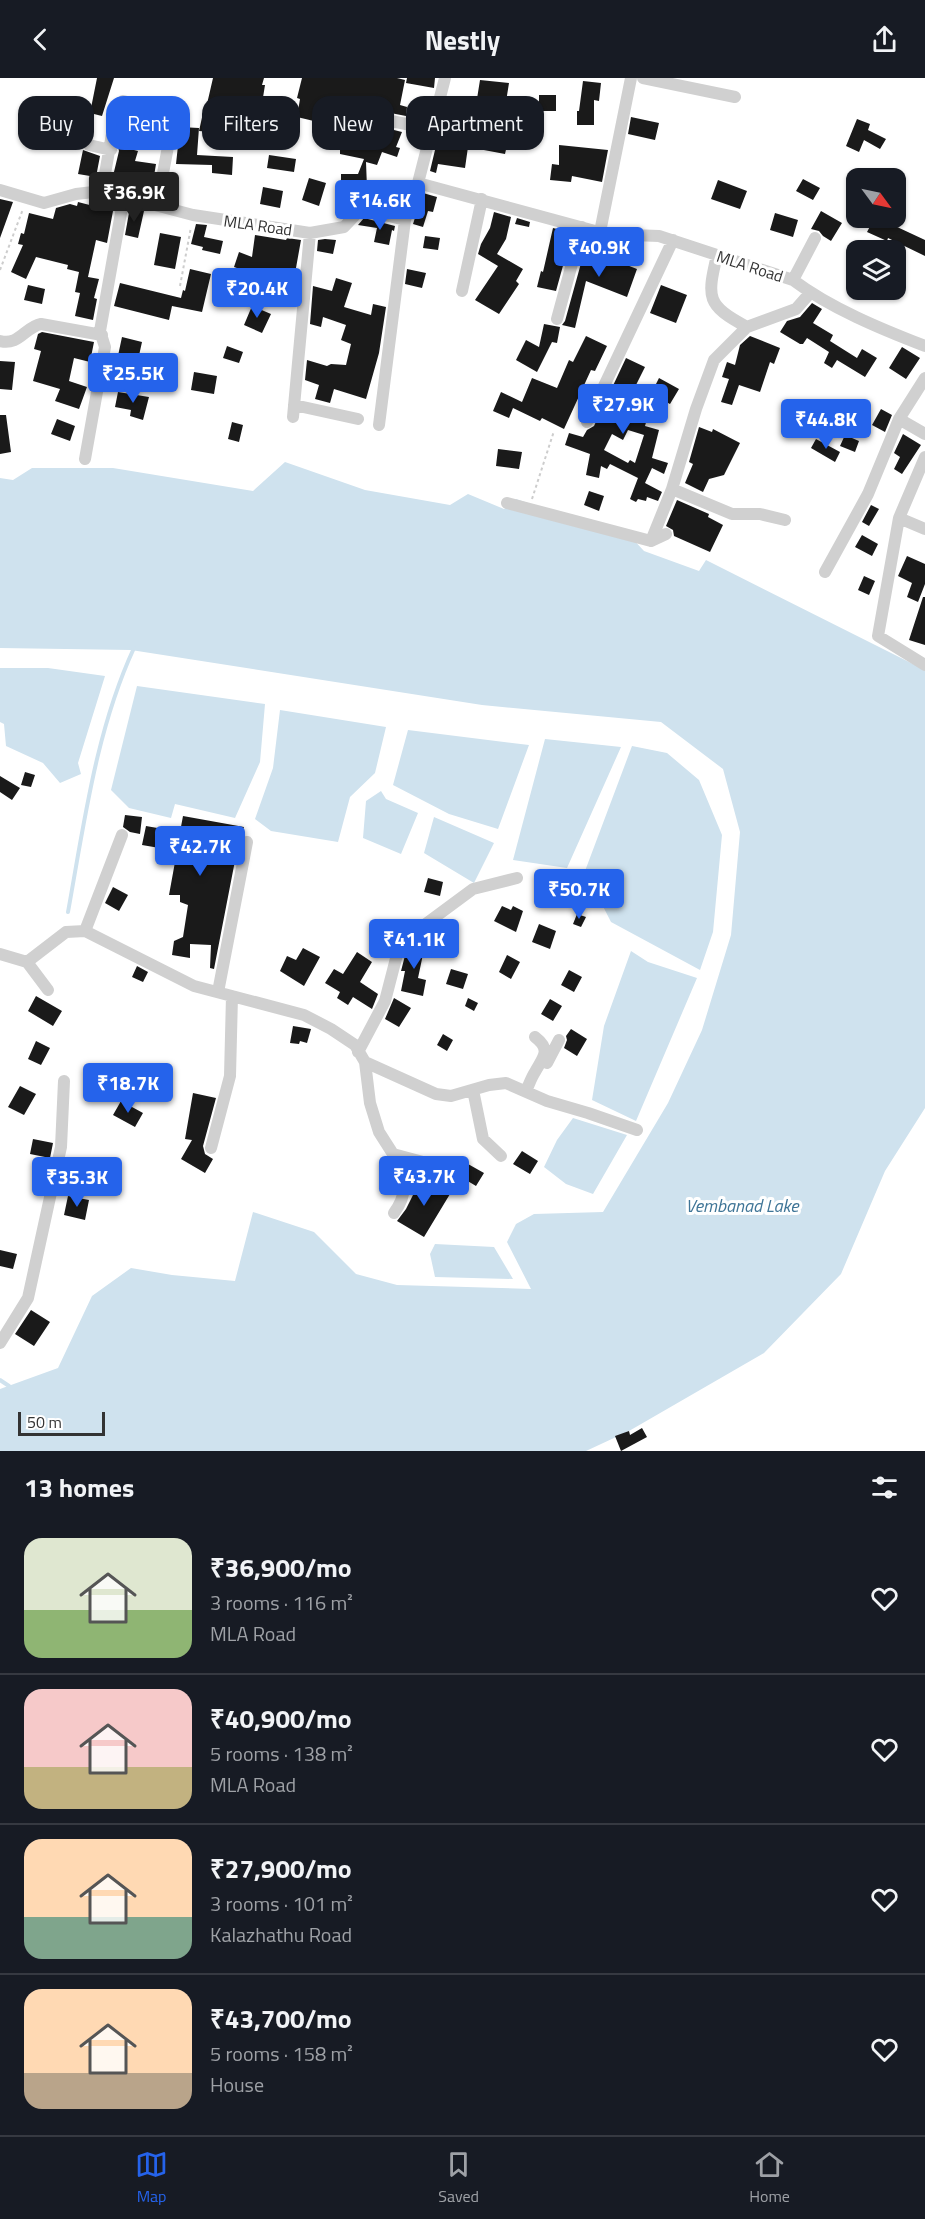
<!DOCTYPE html>
<meta charset="utf-8">
<style>
:root{--surface:#171b24;--page:#20242c;--text:#f1f3f6;--muted:#9ea1a6;--line:#363941;--accent:#2563eb}
body{margin:0;font-family:"Titillium Web",sans-serif;background:var(--page);color:var(--text);height:100vh;display:flex;flex-direction:column;font-size:22px;white-space:nowrap}
*{box-sizing:border-box;margin:0}
p{font-size:20px;color:var(--muted)}
.icon{flex:none;width:33px;height:33px;fill:none;stroke:currentColor;stroke-width:2;stroke-linecap:round;stroke-linejoin:round}
.map{position:relative;height:1373px;overflow:hidden}
.details{display:flex;flex-direction:column;background:var(--surface);flex:1}
.details>*{flex:none}
.guide{position:absolute;left:18px;top:18px;width:600px;height:54px;display:flex;gap:12px}
.needle{width:39px;rotate:123deg}
.controls{position:absolute;left:846px;top:90px;display:grid;gap:12px}
.controls a{display:grid;place-items:center;width:60px;height:60px;border-radius:12px;background:var(--surface);box-shadow:0 2px 4px #0004;font-size:30px}
.scale{position:absolute;left:18px;bottom:15px;width:87px;box-sizing:border-box;padding-left:6px;border:3px solid #333;border-top:0;font-size:16px;line-height:21px;white-space:nowrap;color:#333;-webkit-text-stroke:4px #fff;paint-order:stroke}
.price{position:absolute;translate:-50% -51px;padding:0 14px;border-radius:6px;background:var(--accent);color:#fff;font-size:20px;line-height:39px;filter:drop-shadow(0 2px 3px #0008)}
.price::after{content:'';position:absolute;left:50%;top:36px;width:18px;height:14px;margin-left:-9px;background:inherit;clip-path:polygon(0 0,100% 0,50% 100%)}
.price.on{background:#222;color:#fff}
ul{padding:0;list-style:none}
li{display:flex;align-items:center;gap:18px;height:150px;padding:0 24px}
li+li{border-top:2px solid var(--line)}
li span{display:grid;place-items:center;flex:none;width:168px;height:120px;border-radius:18px;color:#555}
li>.icon{margin-inline-start:auto}
span .icon{width:72px;height:72px;fill:#fffc;stroke-width:1}
li b{font-size:26px}
h2{display:flex;justify-content:space-between;align-items:center;height:72px;padding:0 24px;font-size:26px}
.pill{padding:0 21px;border-radius:18px;background:var(--surface);box-shadow:0 2px 4px #0004;font-size:21px;line-height:54px}
.pill.on{background:var(--accent);color:#fff}
header{display:flex;justify-content:space-between;align-items:center;height:78px;padding:0 24px;background:var(--surface);font-size:27px;font-weight:700}
.tab-bar{display:flex;justify-content:space-around;align-items:center;height:84px;border-top:2px solid var(--line);background:var(--surface);font-size:16px;color:var(--muted)}
.tab-bar a{display:grid;justify-items:center;gap:3px}
.tab-bar .on{color:var(--accent)}
.map>svg:first-child{display:block}
</style>
<header><svg class="icon" aria-label="back" viewBox="0 0 24 24"><path d="M15 5l-7 7 7 7"/></svg>Nestly<svg class="icon" aria-label="share" viewBox="0 0 24 24"><path d="M12 15V3M7 8l5-5 5 5M5 13v7h14v-7"/></svg></header>
<div class="map">
<svg width="925" height="1373" viewBox="0 0 925 1373">
<rect width="100%" height="100%" fill="#fff"/>
<path fill="#cfe2ee" d="M285,384L365,412L450,427L468,416L504,431L516,421L631,459L644,473L699,493L706,482L925,592V1030L885,1093L841,1196L764,1275L629,1353L586,1373H0V1311L58,1290L92,1218L131,1190L172,1197L235,1203L253,1134L314,1154L356,1196L397,1207L531,1211L507,1164L516,1146L534,1136L603,1134L668,1025L702,952L731,857L740,754L723,691L661,644L482,627L131,572L0,570V400L13,402L32,390H113L253,413Z
M0,590H48L105,598L78,685L81,696L60,705L43,685L6,668L4,646L0,644Z
M137,608L265,626L260,684L235,740L175,726L171,740L129,730L111,712Z
M280,632L386,649L375,695L350,719L338,764L271,753L255,741L273,690Z
M408,652L529,667L498,751L449,736L393,707Z
M545,661L621,669L567,790L513,782Z
M632,668L667,675L699,702L722,757L713,854L700,892L611,844L585,793Z
M381,713L386,721L418,735L401,776L363,760L366,723Z
M434,739L494,765L474,805L424,775Z
M631,873L648,884L697,900L636,1043L592,1022L604,948Z
M573,1040L627,1057L593,1116L566,1106L544,1089L557,1062Z
M435,1166L494,1169L513,1201L435,1199L430,1176Z"/>
<g fill="none" stroke-linecap="round" stroke-linejoin="round">
<path stroke="#cfe2ee" stroke-width="4" d="M68,834C84,746 96,652 134,570
M0,1302L9,1308"/>
</g>
<path fill="#1a1a1a" fill-rule="evenodd" d="M97,0H114L102,38L90,35Z
M213,0H264L262,7H265L260,38L225,30L222,55L199,53L205,26H207Z
M302,0H397L405,2L400,27L407,29L406,38L339,25L333,32V36L338,41L337,58L317,56L318,44L297,39L300,21L297,20Z
M407,0H435L434,10L406,5Z
M480,2L509,5L505,30L476,27Z
M583,3L601,5L599,23L594,22V47H577V33H579Z
M539,17H556V33H539Z
M126,34L159,39L160,47L145,49L123,44Z
M29,37L48,48L36,67L18,56Z
M631,39L659,45L655,62L628,56Z
M857,41L870,46L868,52L886,61L880,71L864,62L859,74L846,68Z
M180,49L199,50L197,77L233,79L232,97L212,95V87L176,86Z
M386,50L402,54L396,69L400,70L397,79L382,74L377,87L366,84L367,110L341,111V96H358L364,81L340,76V62L368,67L370,63L380,67Z
M487,50L510,54L505,76L468,69L465,90L438,86L436,95L430,93L440,51L449,52L448,56L485,62Z
M559,67L608,72L602,104L572,98L571,104L550,102L552,86L559,87Z
M118,68L138,73L135,83L156,86L154,98L123,94L121,100L113,98L119,73Z
M83,72L100,78L96,99L78,96Z
M269,77L296,81L294,94L267,90Z
M309,100L326,105L319,128L302,122Z
M803,101L820,110L813,122L796,113Z
M718,102L747,113L740,131L711,121Z
M263,109L283,113L280,130L260,126Z
M423,115L437,119L433,134L428,133L423,149L413,146Z
M0,121L13,124L0,160Z
M78,124L113,133L107,165L96,162L88,199L99,201L94,220L97,221L93,242L75,238L80,215L75,214L79,194L67,191L68,187L36,179L26,201L11,194L23,167L18,166L21,155L24,156L29,135L53,141L56,130L70,126L77,128Z
M133,130L144,133L138,160L125,157L129,135H132Z
M821,133L842,145L831,163L823,158L819,153L811,151Z
M494,134L511,139L506,161L497,176L523,191L516,203L519,206L499,236L475,222L498,188L478,176L481,166L490,150Z
M775,135L798,142L793,159L770,152Z
M364,140L395,148L394,153L392,152L389,167L374,164L377,150L358,147Z
M517,140L530,144L529,149L515,146Z
M887,140H899L895,148L925,162V178L888,160L887,163L867,154L874,141L884,145Z
M196,146L207,147L204,159L223,163L220,176L202,172L203,169L191,166Z
M553,150L572,155L556,213L537,209L541,193L543,194Z
M160,155L181,159L175,191L154,187Z
M255,157L286,162L287,160L301,162L294,201L273,196L271,202L234,189L239,174L252,179Z
M425,158L440,160L438,172L423,170Z
M588,160L599,163L596,175L637,191L627,219L586,203L575,250L562,247L565,243Z
M325,161L336,162L333,176L317,173L318,162Z
M190,191L211,196L202,234L172,228L169,242L114,228L120,205L181,220L183,212L185,213Z
M407,191L426,195L422,210L405,206Z
M336,200L352,205L344,229L371,237L373,226L386,229L379,275L366,321L334,311L330,325L315,321L319,307L305,302L307,282L327,288L331,286L346,287L351,266L341,262L346,247L323,239L321,249L310,246L313,208L332,213Z
M28,207L45,211L42,226L24,222Z
M661,207L687,217L676,245L650,235Z
M812,225L822,231L813,245L833,257L830,263L857,280L862,271L877,280L865,299L837,282L832,290L824,285L829,274L807,260L803,266H800L780,254L787,243L800,239Z
M252,228L271,236L262,255L244,247Z
M544,246L560,249L557,265L552,264L537,294L516,282L526,262L539,269Z
M42,254L94,264L90,284L74,280L69,303L87,309L79,331L55,323L60,311L33,303L41,273L34,271L38,256Z
M586,258L607,268L595,293L591,292L564,351L542,340L540,343L513,330L509,340L493,333L501,314L522,324L532,300L557,310L569,282L573,284Z
M750,258L780,270L774,286L770,284L760,314L739,307L732,327L721,324L729,301L722,299L727,284L735,287L740,267Z
M122,259L142,264L136,291L116,287Z
M227,268L243,274L239,285L223,280Z
M902,269L920,280L906,301L889,290Z
M626,280L645,289L636,307L646,312L636,330L649,334L645,348L659,352L652,380L668,385L664,396L652,390L645,405L662,414L658,423L647,419L646,423L638,421L636,424L630,421L638,400L610,386L607,391L601,388L599,400L586,397L590,376L565,367L569,355L583,359L587,352L594,348ZM628,352L644,357L635,385L630,382L628,385L604,372L612,356L623,362Z
M0,283L15,284L12,312L0,311Z
M194,294L217,298L214,316L191,312Z
M659,300L679,311L670,326L651,316Z
M118,314L149,319L143,342L130,338L131,332L115,329Z
M881,331L892,337L885,354L872,347Z
M0,337H6L11,374L0,376Z
M57,341L75,348L70,363L51,356Z
M232,344L243,347L239,364L228,361Z
M699,349L712,354L713,351L740,365L724,397L709,401L703,414L685,405L693,386L689,384Z
M903,356L921,367L902,396L894,391L900,379L894,375Z
M845,357L859,363L855,374L840,368Z
M816,361L840,374L835,384L811,370Z
M498,371L522,374L519,391L496,388Z
M589,413L604,418L599,433L584,427Z
M677,422L709,436L708,439L723,447L710,474L674,458L673,452L666,448Z
M871,427L879,431L869,448L862,444Z
M862,457L878,466L872,478L855,469Z
M907,478L925,486V506L918,524L907,519L912,505L898,498Z
M864,498L875,503L869,517L858,512Z
M923,519H925V567L909,562Z
M25,694L35,697L31,709L21,707Z
M0,698L20,710L12,722L0,714Z
M125,737L142,739L140,756L130,754L123,749Z
M183,738L244,749L239,762L214,891L210,890L211,867L190,866V880L172,877L174,863L183,859L188,827L180,824V817H169L177,773L142,767L146,748L180,754Z
M428,800L443,804L440,818L424,814Z
M113,809L128,817L119,833L105,825Z
M502,828L511,832L513,828L523,833L516,854L494,843Z
M577,836L586,839L581,849L573,846Z
M539,846L556,853L550,871L532,864Z
M426,862L418,900L426,902L423,918L401,913L405,893H401L407,870Z
M303,870L320,879L304,908L280,893L287,878L296,882Z
M357,874L372,884L360,904L378,916L372,931L353,919L348,927L337,920L340,914L325,905L334,891L343,896Z
M507,877L520,884L511,901L499,894Z
M137,888L148,894L143,904L132,899Z
M451,891L468,896L463,911L446,906Z
M569,892L582,899L574,914L561,907Z
M36,918L62,933L53,948L28,933Z
M394,920L411,930L399,949L385,941Z
M468,920L478,925L474,933L465,928Z
M550,921L562,928L553,943L541,936Z
M293,948L311,951L307,965L300,963L299,966L290,965Z
M571,951L587,961L577,978L564,970L567,962L566,958Z
M443,956L453,962L447,973L437,967Z
M36,963L50,970L41,987L28,981Z
M153,994L162,1000L153,1014L143,1008Z
M20,1008L36,1016L24,1037L8,1029Z
M193,1015L216,1020L203,1068L205,1076L213,1081L205,1095L181,1081L192,1062L185,1061Z
M121,1023L143,1035L135,1049L113,1037Z
M33,1061L53,1065L50,1080L30,1076Z
M522,1073L538,1083L530,1096L513,1086Z
M468,1086L484,1095L476,1108L461,1099Z
M422,1099L450,1116L424,1159L397,1143L406,1131Z
M68,1118L89,1122L85,1142L64,1137Z
M0,1172L17,1176L13,1191L0,1188Z
M31,1232L50,1244L34,1268L15,1256Z
M642,1350L647,1359L621,1373L615,1358L629,1353L630,1357Z"/>
<g fill="none" stroke-linecap="round" stroke-linejoin="round">
<path stroke="#cdcdcd" stroke-width="2" stroke-dasharray="3 3" stroke-linecap="butt" d="M0,192L23,131
M180,208L191,149
M532,421L554,353"/>
<path stroke="#d0d0d0" stroke-width="12" d="M643,0L735,19
M341,33L431,51
M89,67L111,72
M418,105L606,156L659,158L793,202C830,230 881,251 925,268
M0,112L44,125L76,116L102,113L193,137L310,155L344,149L361,131L405,142L418,105L445,0
M102,113L116,33L123,23L164,32L173,42L157,127
M600,154L631,0
M717,177C707,220 706,227 747,249
M793,202L815,160
M462,213L482,121
M557,241L582,149
M0,263C19,268 25,249 41,246L102,257
M294,327L358,341
M293,339L310,155
M899,341L925,356
M587,344L673,162
M379,347L405,142
M925,379L899,440L878,558L925,587
M85,381L105,269L100,253L124,118
M672,411L732,436H760L785,442
M507,425L651,463
M899,440L925,451
M651,463L672,411L696,331L714,282L747,249L796,231L810,215
M651,463L666,456
M825,494L868,416L899,341L925,300
M85,853L122,757
M0,876L27,884L66,854L85,853L194,908L304,937L331,951L355,967L365,984L436,1016L451,1018L489,1007L506,1005L547,1023L588,1035L637,1052
M27,884L48,912
M218,914L247,764
M358,974L385,923L400,865L473,811L517,800
M365,984L370,1025L379,1054L393,1076L449,1091L454,1095
M547,985L559,962
M473,1012L483,1061L501,1078
M526,1013C529,1007 531,1000 535,994C543,979 552,972 535,959
M211,1070L230,998L232,918
M393,1076C403,1100 411,1111 394,1135
M0,1265L28,1220L61,1069L64,1003"/>
</g>
<g text-anchor="middle" stroke-width="6" stroke-linejoin="round" paint-order="stroke">
<g font-size="16" fill="#333" stroke="#fff">
<text transform="translate(258 147) rotate(8)" y="6">MLA Road</text>
<text transform="translate(750 188) rotate(18)" y="6">MLA Road</text>
</g>
<g font-size="18" font-style="italic" fill="#3f7597" stroke="#fff">
<text x="742" y="1134">Vembanad Lake</text>
</g>
</g>
</svg>
<div class="controls">
<a><svg class="needle" viewBox="-14 -14 28 28"><path d="M0-13l5 13h-10z" fill="#e53935"/><path d="M0 13l5-13h-10z" fill="#9ea1a6"/></svg></a>
<a><svg class="icon" aria-label="layers" viewBox="0 0 24 24"><path d="M12 4l9 5-9 5-9-5zM3 14l9 5 9-5"/></svg></a>
</div>
<div class="scale">50 m</div>
<b class="price on" style="left:134px;top:145px">₹36.9K</b>
<b class="price" style="left:380px;top:153px">₹14.6K</b>
<b class="price" style="left:599px;top:200px">₹40.9K</b>
<b class="price" style="left:257px;top:241px">₹20.4K</b>
<b class="price" style="left:133px;top:326px">₹25.5K</b>
<b class="price" style="left:623px;top:357px">₹27.9K</b>
<b class="price" style="left:826px;top:372px">₹44.8K</b>
<b class="price" style="left:200px;top:799px">₹42.7K</b>
<b class="price" style="left:579px;top:842px">₹50.7K</b>
<b class="price" style="left:414px;top:892px">₹41.1K</b>
<b class="price" style="left:128px;top:1036px">₹18.7K</b>
<b class="price" style="left:424px;top:1129px">₹43.7K</b>
<b class="price" style="left:77px;top:1130px">₹35.3K</b>
<div class="guide">
<a class="pill">Buy</a>
<a class="pill on">Rent</a>
<a class="pill">Filters</a>
<a class="pill">New</a>
<a class="pill">Apartment</a>
</div>
</div>
<section class="details">
<h2>13 homes<svg class="icon" aria-label="filters" viewBox="0 0 24 24"><path d="M4 7h16M4 17h16"/><circle cx="9" cy="7" r="2"/><circle cx="15" cy="17" r="2"/></svg></h2>
<ul>
<li><span style="background:linear-gradient(#dfe7d0 60%,#8fb573 0)"><svg class="icon" aria-label="home" viewBox="0 0 24 24"><path d="M3 11l9-7 9 7M6 9v11h12V9"/></svg></span><div><b>₹36,900/mo</b><p>3 rooms · 116 m²</p><p>MLA Road</p></div><svg class="icon" aria-label="heart" viewBox="0 0 24 24"><path d="M12 20l-8-8c-3-5 5-10 8-4 3-6 11-1 8 4z"/></svg></li>
<li><span style="background:linear-gradient(#f6c9c9 65%,#c2b280 0)"><svg class="icon" aria-label="home" viewBox="0 0 24 24"><path d="M3 11l9-7 9 7M6 9v11h12V9"/></svg></span><div><b>₹40,900/mo</b><p>5 rooms · 138 m²</p><p>MLA Road</p></div><svg class="icon" aria-label="heart" viewBox="0 0 24 24"><path d="M12 20l-8-8c-3-5 5-10 8-4 3-6 11-1 8 4z"/></svg></li>
<li><span style="background:linear-gradient(#ffd9b3 65%,#7fa58c 0)"><svg class="icon" aria-label="home" viewBox="0 0 24 24"><path d="M3 11l9-7 9 7M6 9v11h12V9"/></svg></span><div><b>₹27,900/mo</b><p>3 rooms · 101 m²</p><p>Kalazhathu Road</p></div><svg class="icon" aria-label="heart" viewBox="0 0 24 24"><path d="M12 20l-8-8c-3-5 5-10 8-4 3-6 11-1 8 4z"/></svg></li>
<li><span style="background:linear-gradient(#ffd9b3 70%,#b9a48a 0)"><svg class="icon" aria-label="home" viewBox="0 0 24 24"><path d="M3 11l9-7 9 7M6 9v11h12V9"/></svg></span><div><b>₹43,700/mo</b><p>5 rooms · 158 m²</p><p>House</p></div><svg class="icon" aria-label="heart" viewBox="0 0 24 24"><path d="M12 20l-8-8c-3-5 5-10 8-4 3-6 11-1 8 4z"/></svg></li>
</ul>
</section>
<nav class="tab-bar">
<a class="on"><svg class="icon" aria-label="map" viewBox="0 0 24 24"><path d="M3 6l6-2 6 2 6-2v14l-6 2-6-2-6 2zM9 4v14M15 6v14"/></svg>Map</a>
<a><svg class="icon" aria-label="saved" viewBox="0 0 24 24"><path d="M7 4h10v16l-5-4-5 4z"/></svg>Saved</a>
<a><svg class="icon" aria-label="home" viewBox="0 0 24 24"><path d="M3 11l9-7 9 7M6 9v11h12V9"/></svg>Home</a>
</nav>
